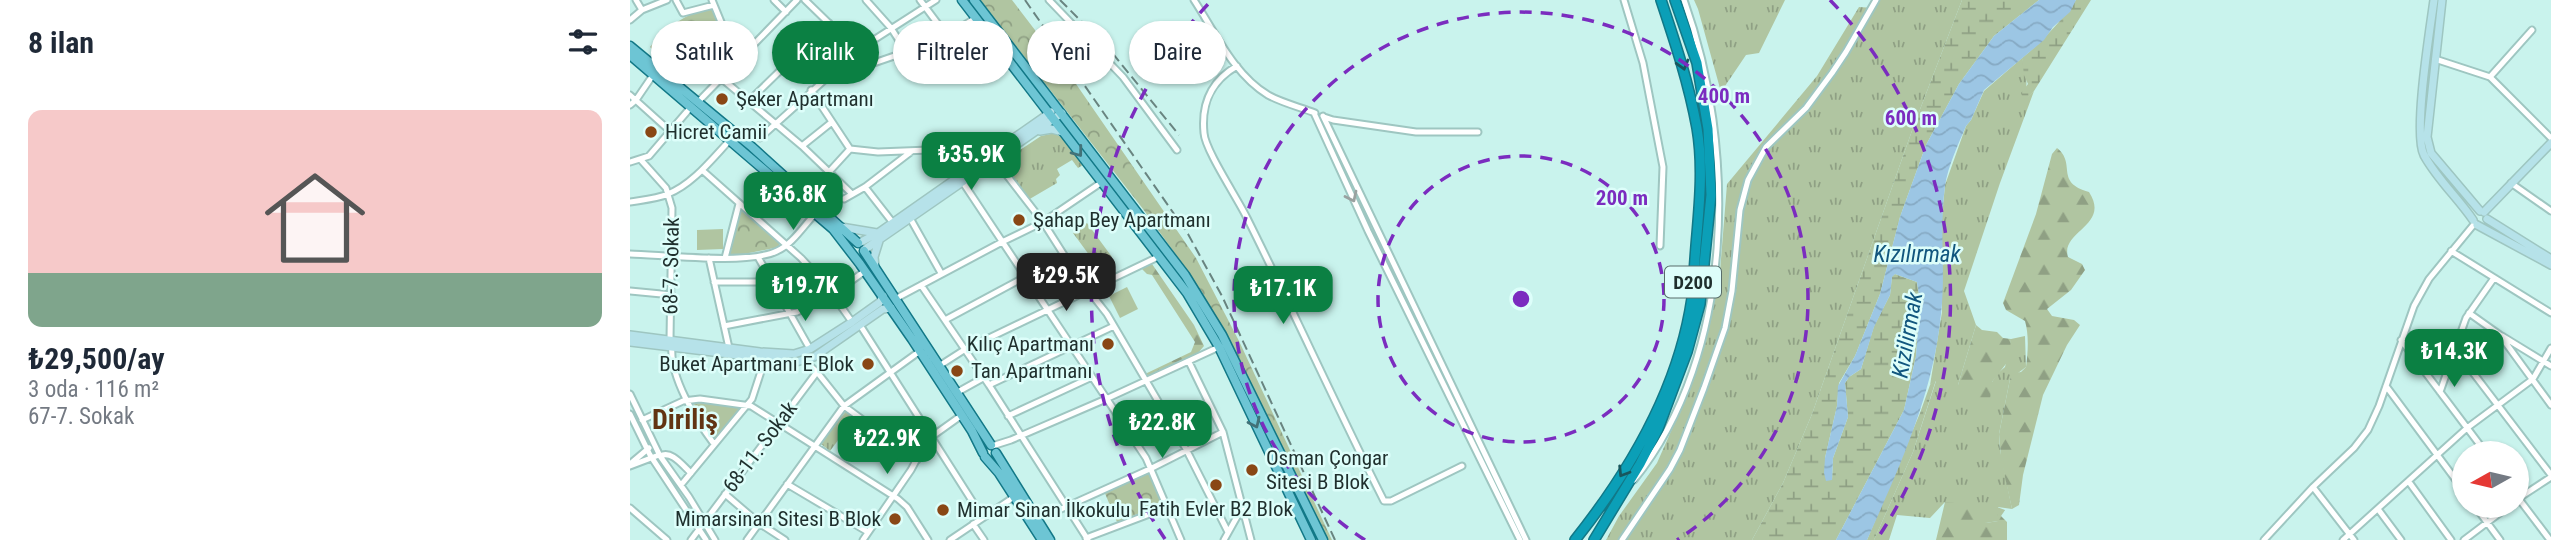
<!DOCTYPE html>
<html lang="tr">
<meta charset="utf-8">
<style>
:root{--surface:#fff;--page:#f6f6f7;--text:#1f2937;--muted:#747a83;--line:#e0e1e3;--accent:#0b8043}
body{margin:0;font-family:"Roboto Condensed",sans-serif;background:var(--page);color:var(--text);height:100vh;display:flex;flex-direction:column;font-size:26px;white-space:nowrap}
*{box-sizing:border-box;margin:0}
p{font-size:23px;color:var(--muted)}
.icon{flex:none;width:38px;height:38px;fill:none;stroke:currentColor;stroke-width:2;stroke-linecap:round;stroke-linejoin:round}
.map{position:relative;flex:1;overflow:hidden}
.side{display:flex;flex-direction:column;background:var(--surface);width:630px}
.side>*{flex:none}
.top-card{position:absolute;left:21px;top:21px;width:665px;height:63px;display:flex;gap:14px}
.needle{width:46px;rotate:262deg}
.buttons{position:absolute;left:1822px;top:441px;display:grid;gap:14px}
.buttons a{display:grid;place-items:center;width:77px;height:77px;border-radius:50%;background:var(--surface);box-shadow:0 2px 5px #0004;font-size:35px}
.price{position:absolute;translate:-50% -60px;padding:0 16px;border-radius:14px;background:var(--accent);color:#fff;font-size:23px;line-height:46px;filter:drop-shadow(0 2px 4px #0008)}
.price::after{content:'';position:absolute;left:50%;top:42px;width:21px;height:16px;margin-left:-10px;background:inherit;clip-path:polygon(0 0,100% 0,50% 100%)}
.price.on{background:#222;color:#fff}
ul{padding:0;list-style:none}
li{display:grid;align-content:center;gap:14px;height:371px;padding:0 28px}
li+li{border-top:2px solid var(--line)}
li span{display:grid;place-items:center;height:217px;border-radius:14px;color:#555}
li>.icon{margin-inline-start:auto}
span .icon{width:126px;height:126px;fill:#fffc;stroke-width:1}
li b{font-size:30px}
h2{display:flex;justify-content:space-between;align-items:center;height:84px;padding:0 28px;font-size:30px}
.chip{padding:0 24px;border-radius:32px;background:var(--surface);box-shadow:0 2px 5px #0004;font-size:24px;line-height:63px}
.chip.on{background:var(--accent);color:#fff}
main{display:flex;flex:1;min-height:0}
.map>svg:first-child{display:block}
</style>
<main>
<section class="side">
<h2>8 ilan<svg class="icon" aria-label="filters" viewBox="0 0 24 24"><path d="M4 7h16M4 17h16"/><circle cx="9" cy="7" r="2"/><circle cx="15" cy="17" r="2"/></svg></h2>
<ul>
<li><span style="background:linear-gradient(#f6c9c9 75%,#7fa58c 0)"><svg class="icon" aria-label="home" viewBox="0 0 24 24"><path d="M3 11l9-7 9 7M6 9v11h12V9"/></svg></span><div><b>₺29,500/ay</b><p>3 oda · 116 m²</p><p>67-7. Sokak</p></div></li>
</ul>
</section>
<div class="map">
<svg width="1921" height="540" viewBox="0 0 1921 540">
<defs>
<pattern id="grass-tufts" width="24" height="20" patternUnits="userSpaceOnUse" patternTransform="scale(1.75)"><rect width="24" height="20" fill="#b0c5a1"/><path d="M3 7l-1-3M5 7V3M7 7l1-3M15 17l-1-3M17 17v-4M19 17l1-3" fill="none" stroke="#8fa084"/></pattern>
<pattern id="forest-firs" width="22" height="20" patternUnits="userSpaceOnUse" patternTransform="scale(1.75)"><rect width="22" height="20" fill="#b0c5a1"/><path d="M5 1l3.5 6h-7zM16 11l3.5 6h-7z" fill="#8fa084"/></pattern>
<pattern id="wetland-marsh" width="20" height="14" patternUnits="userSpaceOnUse" patternTransform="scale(1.75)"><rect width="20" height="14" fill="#b0c5a1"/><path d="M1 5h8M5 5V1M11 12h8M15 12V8" fill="none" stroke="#8fa084"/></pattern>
<pattern id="park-crowns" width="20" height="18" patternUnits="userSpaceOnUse" patternTransform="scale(1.75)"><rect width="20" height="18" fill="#b0c5a1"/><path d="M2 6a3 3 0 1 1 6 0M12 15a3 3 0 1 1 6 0" fill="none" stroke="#8fa084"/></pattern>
<pattern id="water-waves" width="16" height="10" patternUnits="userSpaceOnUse" patternTransform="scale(1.75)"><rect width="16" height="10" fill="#9cc6e4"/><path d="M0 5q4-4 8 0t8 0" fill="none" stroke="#86aac4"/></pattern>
</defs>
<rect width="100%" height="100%" fill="#c9f3ed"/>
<path fill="url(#grass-tufts)" d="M1064,0H1155L1129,53L1116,55L1091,92L1068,9Z
M1248,0H1332L1284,125L1182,414L1153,483L1122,540H976L989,516L1027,463L1061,386L1089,284L1097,184L1187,76L1229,7L1244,8Z
M1392,58C1397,72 1398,86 1394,100L1404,91L1370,183L1334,291L1346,325L1328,385L1362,382L1367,374L1375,367L1381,339L1395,336L1396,367L1380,379L1369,434L1370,450L1382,509L1368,507V521L1356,523L1315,502L1300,518L1267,515L1259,540H1244L1283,452L1306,381L1300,385L1312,312L1311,227L1315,185L1336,126L1341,120L1354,91Z
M425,133L434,139L453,165L448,168L442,160L427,169L430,175L426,179L427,183L398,200L372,162L411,136Z
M457,223L482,257L468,267L443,233Z
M216,411L231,422L219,440L212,435L200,451L191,444Z
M246,435L267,451L258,466L234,452Z"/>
<path fill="url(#forest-firs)" d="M1427,148C1447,164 1424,182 1459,192C1481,226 1430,231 1438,257L1452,264L1455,270L1441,290L1417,309L1422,316L1444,320L1450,325L1437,345L1413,395L1393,475L1389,505L1382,509L1371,459L1369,434L1380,379L1384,373L1391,372L1396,367C1398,353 1399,334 1395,321L1376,310L1373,303L1406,214L1422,154Z
M522,264L564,325L574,346L568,353L518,379L515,374L561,352L565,342L522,275L517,274L512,269Z
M1346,325L1352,330L1367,332L1373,338L1381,339L1379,360L1362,382L1359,408L1330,398L1328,385Z
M1315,502L1351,505L1356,523L1368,521L1367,507L1375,510L1371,516L1377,522V540H1306Z"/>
<path fill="url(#wetland-marsh)" d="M1332,0H1409L1364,36L1329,84L1296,145L1270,217L1250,294L1225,356L1209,383L1207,406L1195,458L1202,480L1203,458L1218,417L1215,383L1219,377L1231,369L1244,326L1260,295L1262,276L1265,274L1287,282L1290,301L1286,356L1274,410L1206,540H1122L1153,483L1182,414L1284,125Z
M1446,0H1461L1404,91L1394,101L1391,93L1398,84L1394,75L1392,58C1413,41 1431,21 1446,0Z
M1306,380L1283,452L1244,540H1237L1290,413L1300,385Z"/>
<path fill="url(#park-crowns)" d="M350,0H382L444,81L566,258L609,341L702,540H697L599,344L559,273L513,209Z
M83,6L104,58L98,64L92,65L68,43L44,70L20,47C40,24 53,16 83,6Z
M109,209L149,242V247L99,257Z
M63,402H67L111,408L85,439L71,419Z
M520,471L533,504L487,522L474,491Z"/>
<path fill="#b0c5a1" d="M93,229V249L67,250V230Z
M497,287L508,309L490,318L479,296Z"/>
<path fill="url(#water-waves)" d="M1409,0H1446L1440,12L1423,27L1414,40L1354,90L1341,120L1336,126C1328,145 1318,166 1315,186C1309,229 1316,271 1311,314C1303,395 1270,466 1237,540H1206L1274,410L1286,356L1290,301L1287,282L1265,274L1262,277L1260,295L1244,327L1231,369L1219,377L1215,383L1218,417L1203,458L1202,480L1196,481L1194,473L1195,458L1207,406L1208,386L1225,356L1250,294L1270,217L1296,145L1329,84L1364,36Z"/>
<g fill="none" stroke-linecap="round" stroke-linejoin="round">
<g stroke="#9ec6c1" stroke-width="9">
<path id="street" d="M6,0L12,10
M46,0L53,13L84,5
M82,0L107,61
M144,0L156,12
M175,0L241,64L308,41L346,18
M236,0L261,28L277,53
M290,0L317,36
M419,0L493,77L547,150
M564,0C585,32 604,75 638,95C652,103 670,107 685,113
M994,0L1013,63L1033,167L1030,246
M0,20L12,10L37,0
M1805,59L1860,77L1921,138
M607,66C581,81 571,103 574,133C575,150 608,199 617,218C664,312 707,408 754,501H761L832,466
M1860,77L1902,30
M41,78L67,50L94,74
M91,78L172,146L222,194
M181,90L220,149L248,152L299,150L326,178
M0,95L40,131
M119,101L199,23
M68,102L167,0
M0,105L6,100L23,75
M684,113L738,231L890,540
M693,116L896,540
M694,117L703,120L786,132H848
M130,138L228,50L306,0
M172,146L202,122
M11,160L36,188L42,208L40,340
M365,160L413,222L448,277L477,314L556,449L598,532
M0,162L19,156L61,107
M72,170L171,258L196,285L222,322
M199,172L220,149
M332,181L516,458L551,540
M1881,183L1921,211
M235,187L263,223
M214,199L235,187L282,151
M0,202C12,200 26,199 38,194C63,184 82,159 100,140
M280,218L311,273
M1821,251L1921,313
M0,254C34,255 119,265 147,251C163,244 174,225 186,213
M128,257L180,349
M79,258L99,348
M95,258L109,204
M84,282H142
M291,285L359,385L458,540
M0,291L42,295
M265,299L372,242L413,222L472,182
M1839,313L1870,335L1921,405
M315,320L395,277
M230,325L353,518
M94,326L167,312L203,294L235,271
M1872,336L1921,366
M1771,340L1856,453
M42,346C39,376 66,420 84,444
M1825,349L1921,475
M173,360L187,372L214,406L287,460
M559,362L593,432L621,540
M309,366L334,350L530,256
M359,385L484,326
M1756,386L1834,491
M1810,392L1836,318L1864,278
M326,393L353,378
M0,394L30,456L59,497L85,540
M0,414L20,455L76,540
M378,416L462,377
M12,420L53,401L70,399L121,406L148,423
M153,426L268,499L277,507L298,540
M362,446L381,440L476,399L589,347
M30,456C42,450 52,465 61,473
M0,464L19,448
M0,466L29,455
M1004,480C1106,353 1107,147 1054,0
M1779,482L1821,540
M157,484L238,532
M51,485L122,399L135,359
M1683,487L1724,540
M95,494L129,523L155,540
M1886,495L1920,540
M1886,500L1921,477
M1845,506L1870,540
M0,508L37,540
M1748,509L1771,540
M420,514L522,468L593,432
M343,524L354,540
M456,538L538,507
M61,540L187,372
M117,540L214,406L290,351
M233,540L281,470L297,440L332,415
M320,540L384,497
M594,540L613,506
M992,540L1040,469L1050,450L1074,388L1095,328L1102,291L1110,210L1118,180L1136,147L1176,108L1202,73L1216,52L1246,0
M1634,540L1683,487L1724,448L1738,430L1749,406L1784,306L1799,279L1845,223
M1713,540L1837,428L1903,379L1921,348
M1834,540L1879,506"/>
</g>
<g stroke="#9ec6c1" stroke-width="10">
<path id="secondary" d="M1804,0C1800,30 1783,133 1794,155C1807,179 1828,198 1843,220
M1812,0L1797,137L1801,153L1850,211
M410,131L422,129L433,132
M1854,212L1921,143
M1857,219L1921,259
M1847,225L1921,265
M211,227L247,233
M229,243L248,233L421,112
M234,250L432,113
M245,267L244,257L249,241
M0,335L130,352L164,354L180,349L222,322L250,302L253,296
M0,342L166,362L184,357L253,309L261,308"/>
</g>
<g stroke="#127887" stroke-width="11">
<path id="primary" d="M332,0L557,293L589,347L681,540
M344,0L555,275L592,335L693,540
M0,46L122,147L228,243
M0,55L203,229L230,264L282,339L342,431L353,453
M234,251L361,445
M366,453L420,540
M355,457L369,473L412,540"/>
</g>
<g stroke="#127887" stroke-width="12">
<path id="highway" d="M945,540C1000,471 1049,387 1062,298C1064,277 1065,255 1067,234C1070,199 1073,163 1067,128C1059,84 1045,42 1031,0
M964,540L1010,464L1028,429L1057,352L1070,304L1081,195L1078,129L1067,63L1045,0"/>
</g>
<use href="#street" stroke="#fff" stroke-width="5"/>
<use href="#secondary" stroke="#b6e2e9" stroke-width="7"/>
<use href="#primary" stroke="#6dc5d4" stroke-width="8"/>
<use href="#highway" stroke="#0b9fb7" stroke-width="9"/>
<path stroke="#698480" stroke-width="2" stroke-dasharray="10 5" stroke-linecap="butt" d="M395,0L558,234L592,296L705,540
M430,0L479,49L549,135"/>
</g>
<defs><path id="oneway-chevron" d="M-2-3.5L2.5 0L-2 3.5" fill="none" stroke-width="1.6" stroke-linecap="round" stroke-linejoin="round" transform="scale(1.75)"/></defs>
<g stroke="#18565d">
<use href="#oneway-chevron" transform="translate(1053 65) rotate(74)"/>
<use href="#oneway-chevron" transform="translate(993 472) rotate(122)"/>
</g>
<g stroke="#427278">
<use href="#oneway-chevron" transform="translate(448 152) rotate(53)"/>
<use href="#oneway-chevron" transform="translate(625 423) rotate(65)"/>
</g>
<use stroke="#9aa1a0" href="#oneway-chevron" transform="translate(722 197) rotate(64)"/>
<g fill="none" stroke="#7b2cbf" stroke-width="3.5" stroke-dasharray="12 9">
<circle cx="891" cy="299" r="143"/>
<path d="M735 540A287 287 0 1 1 1047 540"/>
<path d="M535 539A430 430 0 0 1 582 0M1200 0A430 430 0 0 1 1247 539"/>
</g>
<g fill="#894715" stroke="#ddfefa" stroke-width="2.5">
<circle cx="92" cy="99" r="7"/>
<circle cx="21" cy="132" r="7"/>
<circle cx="389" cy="220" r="7"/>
<circle cx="478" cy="344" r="7"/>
<circle cx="238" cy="364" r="7"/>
<circle cx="327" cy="371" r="7"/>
<circle cx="622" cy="470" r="7"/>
<circle cx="586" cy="485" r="7"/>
<circle cx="313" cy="510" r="7"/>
<circle cx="265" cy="519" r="7"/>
</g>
<g text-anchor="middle" stroke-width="5" stroke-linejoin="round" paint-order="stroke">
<rect fill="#ddfefa" stroke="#586d6a" stroke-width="2" x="1035" y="266.5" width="56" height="31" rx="5"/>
<g font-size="19" font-weight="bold" fill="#1f2f2d">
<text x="1063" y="289">D200</text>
</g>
<g font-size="21" fill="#1f2f2d" stroke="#ddfefa" text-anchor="start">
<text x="106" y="106">Şeker Apartmanı</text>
<text x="35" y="139">Hicret Camii</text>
<text x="403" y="227">Şahap Bey Apartmanı</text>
<text x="464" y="351" text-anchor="end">Kılıç Apartmanı</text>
<text x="224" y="371" text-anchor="end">Buket Apartmanı E Blok</text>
<text x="341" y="378">Tan Apartmanı</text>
<text x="636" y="465">Osman Çongar<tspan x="636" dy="24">Sitesi B Blok</tspan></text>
<text x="586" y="516" text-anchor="middle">Fatih Evler B2 Blok</text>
<text x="327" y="517">Mimar Sinan İlkokulu</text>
<text x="251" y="526" text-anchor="end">Mimarsinan Sitesi B Blok</text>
</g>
<g font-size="21" fill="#1f2f2d" stroke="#ddfefa">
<text transform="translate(41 266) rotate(-89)" y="7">68-7. Sokak</text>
<text transform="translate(130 447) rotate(-53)" y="7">68-11. Sokak</text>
</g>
<g font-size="23" font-style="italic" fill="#11567e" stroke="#ddfefa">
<text x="1287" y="262">Kızılırmak</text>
<text transform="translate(1277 335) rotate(-80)" y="8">Kizilirmak</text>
</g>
<g font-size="28" font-weight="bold" fill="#623413" stroke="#ddfefa">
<text x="55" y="429">Diriliş</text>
</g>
</g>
<circle cx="891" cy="299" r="10" fill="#7b2cbf" stroke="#ddfefa" stroke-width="3.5"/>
<g font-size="21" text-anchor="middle" font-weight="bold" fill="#7b2cbf" stroke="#ddfefa" stroke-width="5" stroke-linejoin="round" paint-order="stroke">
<text x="1094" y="103">400 m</text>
<text x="1281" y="125">600 m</text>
<text x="992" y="205">200 m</text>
</g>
</svg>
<div class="buttons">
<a><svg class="needle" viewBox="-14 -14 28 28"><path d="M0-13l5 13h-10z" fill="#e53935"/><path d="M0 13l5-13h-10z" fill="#747a83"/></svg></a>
</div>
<b class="price" style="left:341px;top:192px">₺35.9K</b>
<b class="price" style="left:163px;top:232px">₺36.8K</b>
<b class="price on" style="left:436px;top:313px">₺29.5K</b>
<b class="price" style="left:175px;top:323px">₺19.7K</b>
<b class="price" style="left:653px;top:326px">₺17.1K</b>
<b class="price" style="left:1824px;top:389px">₺14.3K</b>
<b class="price" style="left:532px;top:460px">₺22.8K</b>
<b class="price" style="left:257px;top:476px">₺22.9K</b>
<div class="top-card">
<a class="chip">Satılık</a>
<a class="chip on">Kiralık</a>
<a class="chip">Filtreler</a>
<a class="chip">Yeni</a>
<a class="chip">Daire</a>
</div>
</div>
</main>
